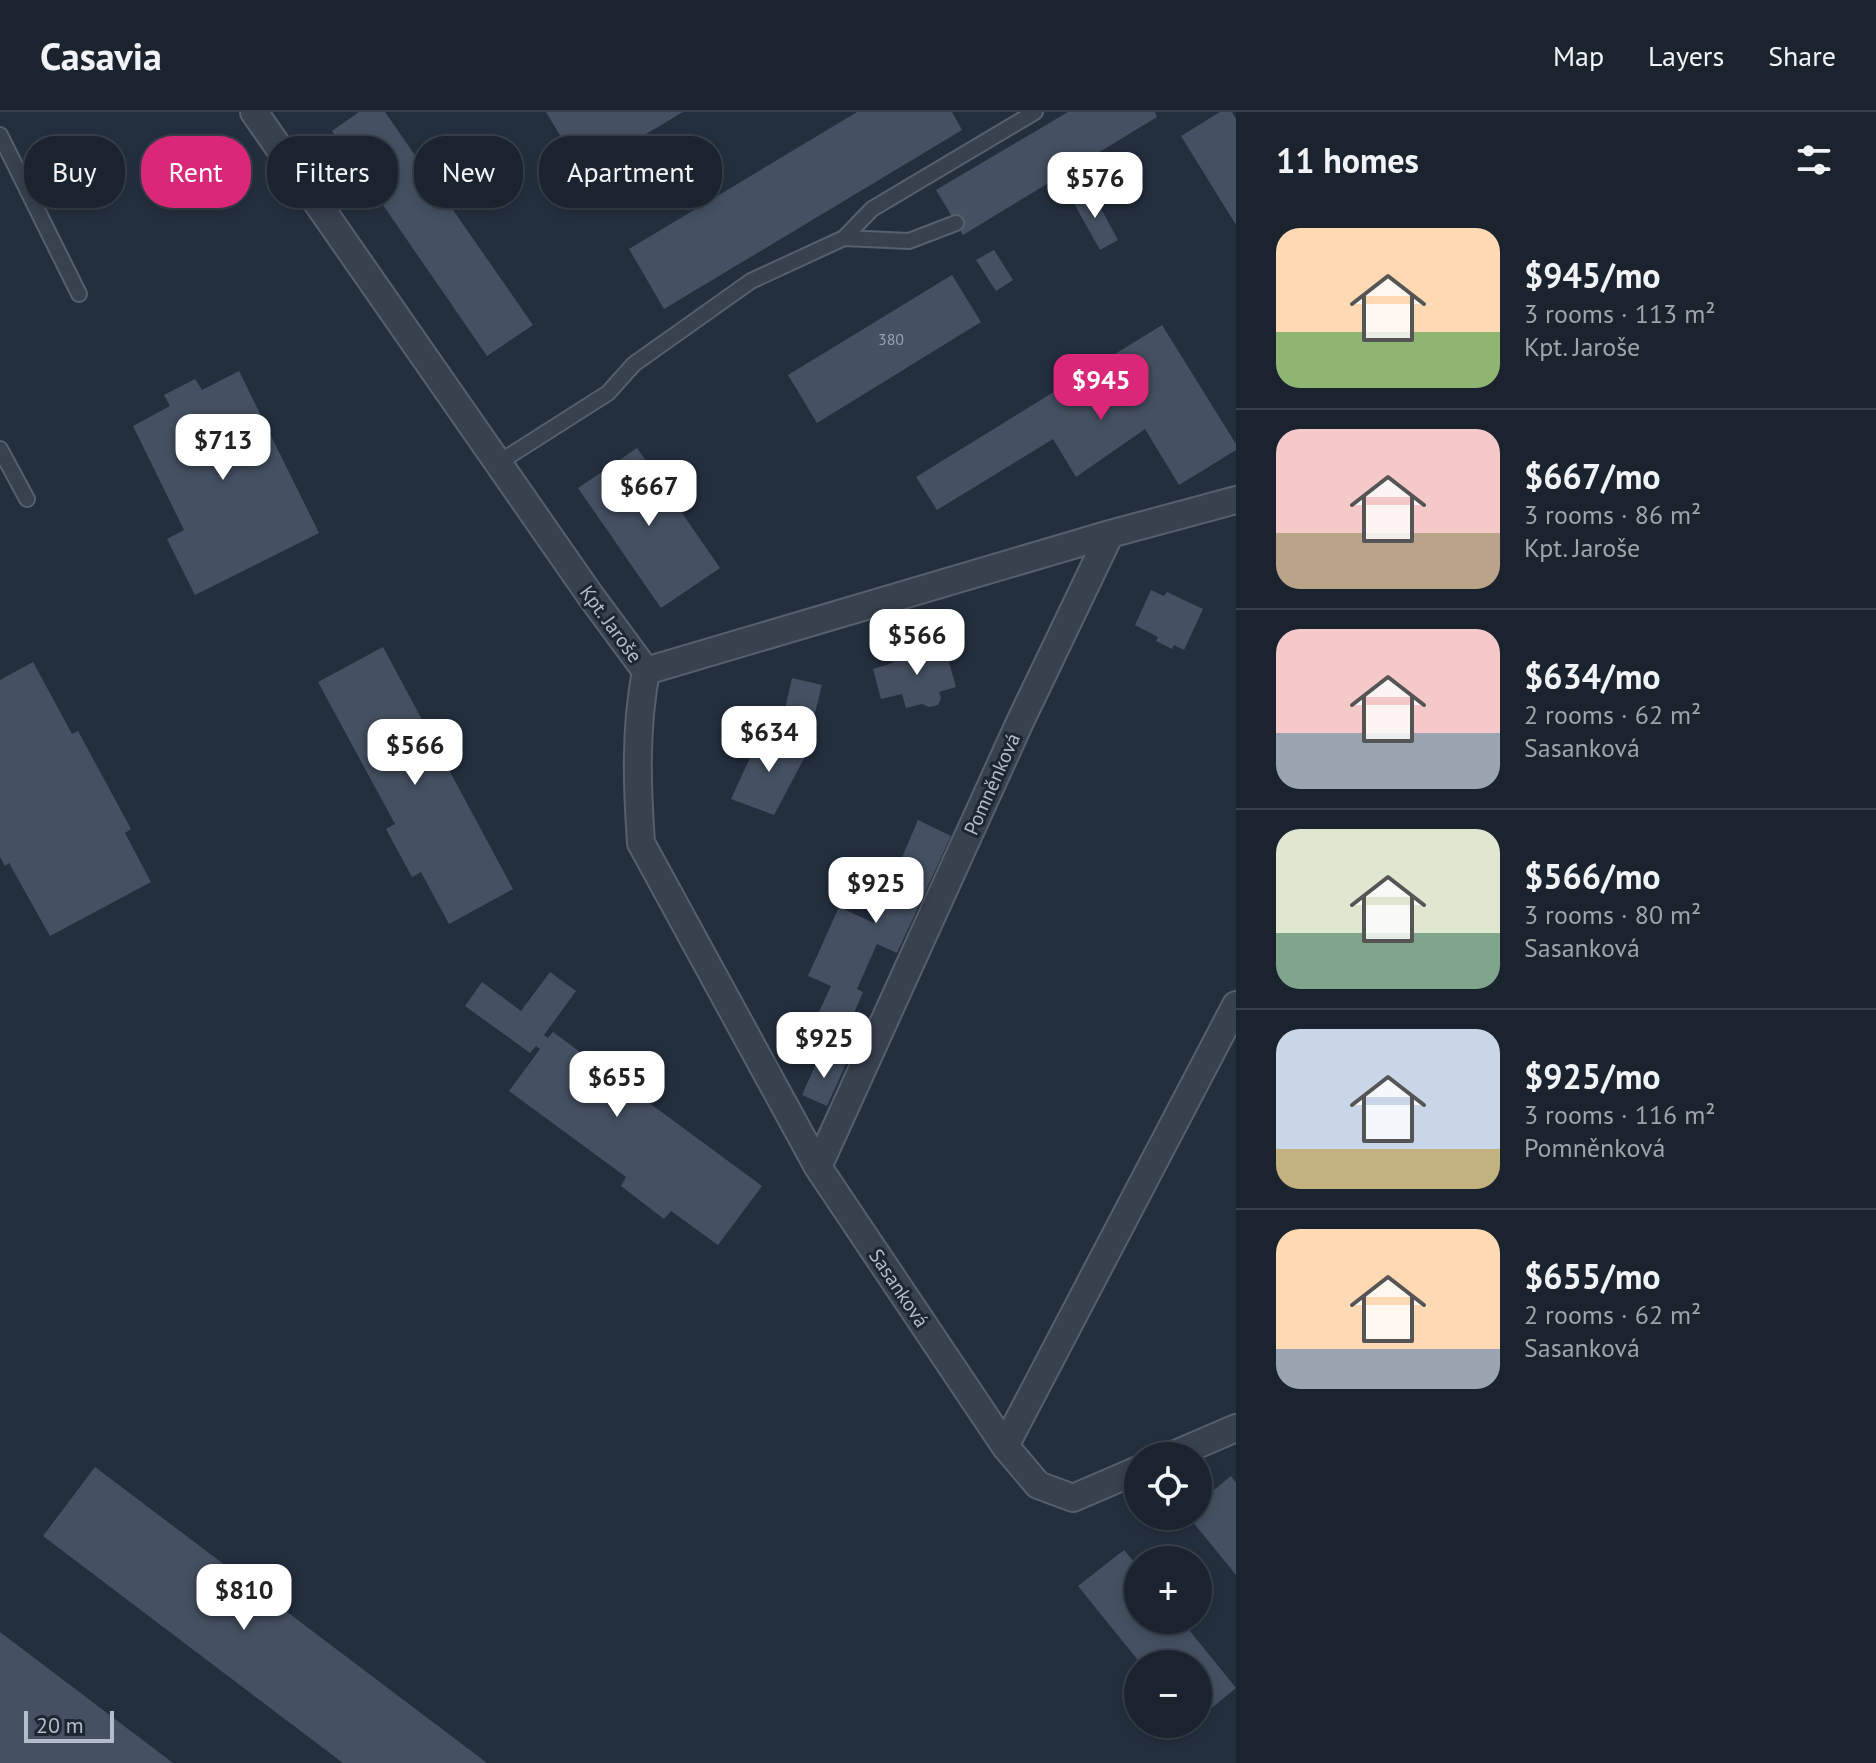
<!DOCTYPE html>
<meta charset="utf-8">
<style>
:root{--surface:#1b232e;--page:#242b36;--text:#f1f3f6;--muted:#a0a4aa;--line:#39404a;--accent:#db2777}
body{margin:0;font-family:"PT Sans",sans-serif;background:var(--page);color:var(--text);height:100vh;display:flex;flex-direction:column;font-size:30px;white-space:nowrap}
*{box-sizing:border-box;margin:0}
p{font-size:26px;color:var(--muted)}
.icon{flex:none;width:44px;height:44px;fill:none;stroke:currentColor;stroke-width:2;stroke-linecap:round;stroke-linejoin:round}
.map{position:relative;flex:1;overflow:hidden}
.panel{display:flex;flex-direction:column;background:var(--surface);width:640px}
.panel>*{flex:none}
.top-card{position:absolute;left:24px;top:24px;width:760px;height:72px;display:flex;gap:16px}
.controls{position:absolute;left:1124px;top:1330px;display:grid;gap:16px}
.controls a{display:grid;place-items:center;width:88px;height:88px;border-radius:50%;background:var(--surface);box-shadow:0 4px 12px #0003,0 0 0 2px var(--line);font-size:40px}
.scale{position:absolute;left:24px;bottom:20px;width:90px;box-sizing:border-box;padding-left:8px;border:4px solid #b4bcc9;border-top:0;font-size:22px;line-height:28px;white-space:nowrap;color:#b4bcc9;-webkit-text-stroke:6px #1d2633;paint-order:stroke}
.price{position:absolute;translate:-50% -68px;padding:0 18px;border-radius:16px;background:#fff;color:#222;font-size:26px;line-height:52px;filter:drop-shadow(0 2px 4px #0008)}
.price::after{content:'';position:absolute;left:50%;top:48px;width:24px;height:18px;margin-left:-12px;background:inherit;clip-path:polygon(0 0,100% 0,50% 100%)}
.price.current{background:var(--accent);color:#fff}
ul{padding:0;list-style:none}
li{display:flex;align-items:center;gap:24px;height:200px;padding:0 40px}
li+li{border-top:2px solid var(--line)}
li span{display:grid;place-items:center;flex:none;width:224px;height:160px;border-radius:24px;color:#555}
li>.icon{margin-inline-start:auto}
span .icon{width:96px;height:96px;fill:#fffc;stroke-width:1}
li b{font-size:34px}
h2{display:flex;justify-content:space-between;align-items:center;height:96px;padding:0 40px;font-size:34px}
.pill{padding:0 28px;border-radius:32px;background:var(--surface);box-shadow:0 4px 12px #0003,0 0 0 2px var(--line);font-size:28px;line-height:72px}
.pill.current{background:var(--accent);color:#fff}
header{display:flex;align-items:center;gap:48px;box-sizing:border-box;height:112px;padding:0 40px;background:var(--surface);border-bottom:2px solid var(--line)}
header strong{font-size:38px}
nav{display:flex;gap:44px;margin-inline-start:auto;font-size:28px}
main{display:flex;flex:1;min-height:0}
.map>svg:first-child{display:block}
</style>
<header>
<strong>Casavia</strong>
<nav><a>Map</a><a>Layers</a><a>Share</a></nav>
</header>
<main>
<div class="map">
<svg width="1236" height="1651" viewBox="0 0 1236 1651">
<rect width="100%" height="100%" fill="#242f3e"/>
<path fill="#455162" d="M359,0H385L533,213L487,244L332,19Z
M546,0H683L582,60Z
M857,0H952L962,18L664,197L629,137Z
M1068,0H1155L1157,5L963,123L936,78Z
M1220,0H1232L1236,7V113L1181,24Z
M1091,78L1118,128L1100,138L1072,88Z
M994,138L1013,168L996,179L976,148Z
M952,163L981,210L817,311L788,263Z
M1162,213L1236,332V338L1179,373L1145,317L1076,365L1053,327L937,398L916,365Z
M239,259L319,421L195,483L167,427L184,418L133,314L170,294L164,283L195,267L202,278Z
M637,336L720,456L661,496L578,376Z
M1151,478L1164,484L1167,480L1203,497L1184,538L1174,533L1172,537L1156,529L1158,525L1135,513Z
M944,533L956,575L939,580L941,586L938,593L929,595L922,592L906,596L902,582L881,587L873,557L893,551L892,547Z
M383,535L513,777L449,812L421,760L412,765L386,717L395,712L318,570Z
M33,550L72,622L78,619L131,717L125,721L151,770L50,824L9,751L5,754L0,745V568Z
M792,566L822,573L812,613L783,606Z
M761,622L808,639L774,703L731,687Z
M918,708L951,724L897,841L877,832L857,877L863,880L849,913L819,900L831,874L808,864L839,795L874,811Z
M550,860L576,879L544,923L548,926L553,920L762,1074L718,1133L671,1099L664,1107L621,1074L626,1065L509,979L540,937L536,934L530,941L465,894L482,870L521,899Z
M821,941L846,952L827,994L802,983Z
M95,1355L487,1651H343L43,1424Z
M1231,1364L1236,1371V1463L1188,1404H1198V1391Z
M1124,1438L1138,1455V1508H1181L1236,1576L1198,1607V1552H1141L1078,1474Z
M0,1520L173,1651H0Z"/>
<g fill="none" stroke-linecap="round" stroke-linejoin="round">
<g stroke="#565f6c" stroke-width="18">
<path id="lane" d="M0,23L79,182
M844,126L909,129L956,111
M0,337L27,387
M498,351L608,281L634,252L751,169L844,126L872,97L1035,0"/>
</g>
<g stroke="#565f6c" stroke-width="30">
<path id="street" d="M254,0L590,483L646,559
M646,559C635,617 637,673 641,731L818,1055L1005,1334L1038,1373L1073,1386L1138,1358
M646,559L1110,422L1236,388
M818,1055L1019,612L1110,422
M1005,1334L1236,893
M1171,1344L1236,1316"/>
</g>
<use href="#lane" stroke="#38414e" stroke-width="14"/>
<use href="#street" stroke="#38414e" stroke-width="26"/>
</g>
<g text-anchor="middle" stroke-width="6" stroke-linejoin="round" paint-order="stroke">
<g font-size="16" fill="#98a1af">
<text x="891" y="233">380</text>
</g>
<g font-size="20" fill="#b4bcc9" stroke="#1d2633">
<text transform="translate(611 512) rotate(54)" y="7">Kpt. Jaroše</text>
<text transform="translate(992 672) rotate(-66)" y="7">Pomněnková</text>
<text transform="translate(899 1176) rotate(56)" y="7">Sasanková</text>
</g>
</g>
</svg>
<div class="controls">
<a><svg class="icon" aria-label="locate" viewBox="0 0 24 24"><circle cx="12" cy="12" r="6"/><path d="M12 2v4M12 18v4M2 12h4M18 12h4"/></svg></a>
<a>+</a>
<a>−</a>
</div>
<div class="scale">20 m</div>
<b class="price" style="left:1095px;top:108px">$576</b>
<b class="price current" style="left:1101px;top:310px">$945</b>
<b class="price" style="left:223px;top:370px">$713</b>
<b class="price" style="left:649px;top:416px">$667</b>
<b class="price" style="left:917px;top:565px">$566</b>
<b class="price" style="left:769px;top:662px">$634</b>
<b class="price" style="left:415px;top:675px">$566</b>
<b class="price" style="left:876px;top:813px">$925</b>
<b class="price" style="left:824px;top:968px">$925</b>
<b class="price" style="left:617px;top:1007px">$655</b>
<b class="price" style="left:244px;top:1520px">$810</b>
<div class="top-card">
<a class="pill">Buy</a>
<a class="pill current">Rent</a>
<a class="pill">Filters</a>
<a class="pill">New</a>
<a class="pill">Apartment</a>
</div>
</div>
<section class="panel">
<h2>11 homes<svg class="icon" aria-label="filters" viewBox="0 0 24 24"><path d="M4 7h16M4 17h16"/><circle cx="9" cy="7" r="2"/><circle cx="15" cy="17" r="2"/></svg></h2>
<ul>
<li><span style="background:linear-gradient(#ffd9b3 65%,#8fb573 0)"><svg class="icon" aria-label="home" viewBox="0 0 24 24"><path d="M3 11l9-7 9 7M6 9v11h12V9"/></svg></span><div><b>$945/mo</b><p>3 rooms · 113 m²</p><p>Kpt. Jaroše</p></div></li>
<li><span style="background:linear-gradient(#f6c9c9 65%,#b9a48a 0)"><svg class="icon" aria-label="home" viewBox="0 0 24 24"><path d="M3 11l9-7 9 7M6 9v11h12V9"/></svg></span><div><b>$667/mo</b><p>3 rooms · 86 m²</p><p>Kpt. Jaroše</p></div></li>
<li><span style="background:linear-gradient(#f6c9c9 65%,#9aa5b1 0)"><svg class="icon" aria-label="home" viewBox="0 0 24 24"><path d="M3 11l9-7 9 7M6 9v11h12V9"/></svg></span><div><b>$634/mo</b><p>2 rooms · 62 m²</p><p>Sasanková</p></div></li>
<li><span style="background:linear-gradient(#dfe7d0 65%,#7fa58c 0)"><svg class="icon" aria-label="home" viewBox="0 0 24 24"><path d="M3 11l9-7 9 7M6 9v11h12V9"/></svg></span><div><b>$566/mo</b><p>3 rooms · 80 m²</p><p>Sasanková</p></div></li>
<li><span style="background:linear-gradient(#c9d6e8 75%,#c2b280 0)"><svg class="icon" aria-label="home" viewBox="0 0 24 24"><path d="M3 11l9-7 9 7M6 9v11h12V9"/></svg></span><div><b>$925/mo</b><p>3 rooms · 116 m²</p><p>Pomněnková</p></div></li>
<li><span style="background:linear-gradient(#ffd9b3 75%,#9aa5b1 0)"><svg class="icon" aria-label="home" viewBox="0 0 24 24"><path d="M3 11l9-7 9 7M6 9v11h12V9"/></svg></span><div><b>$655/mo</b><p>2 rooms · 62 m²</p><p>Sasanková</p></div></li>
</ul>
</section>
</main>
